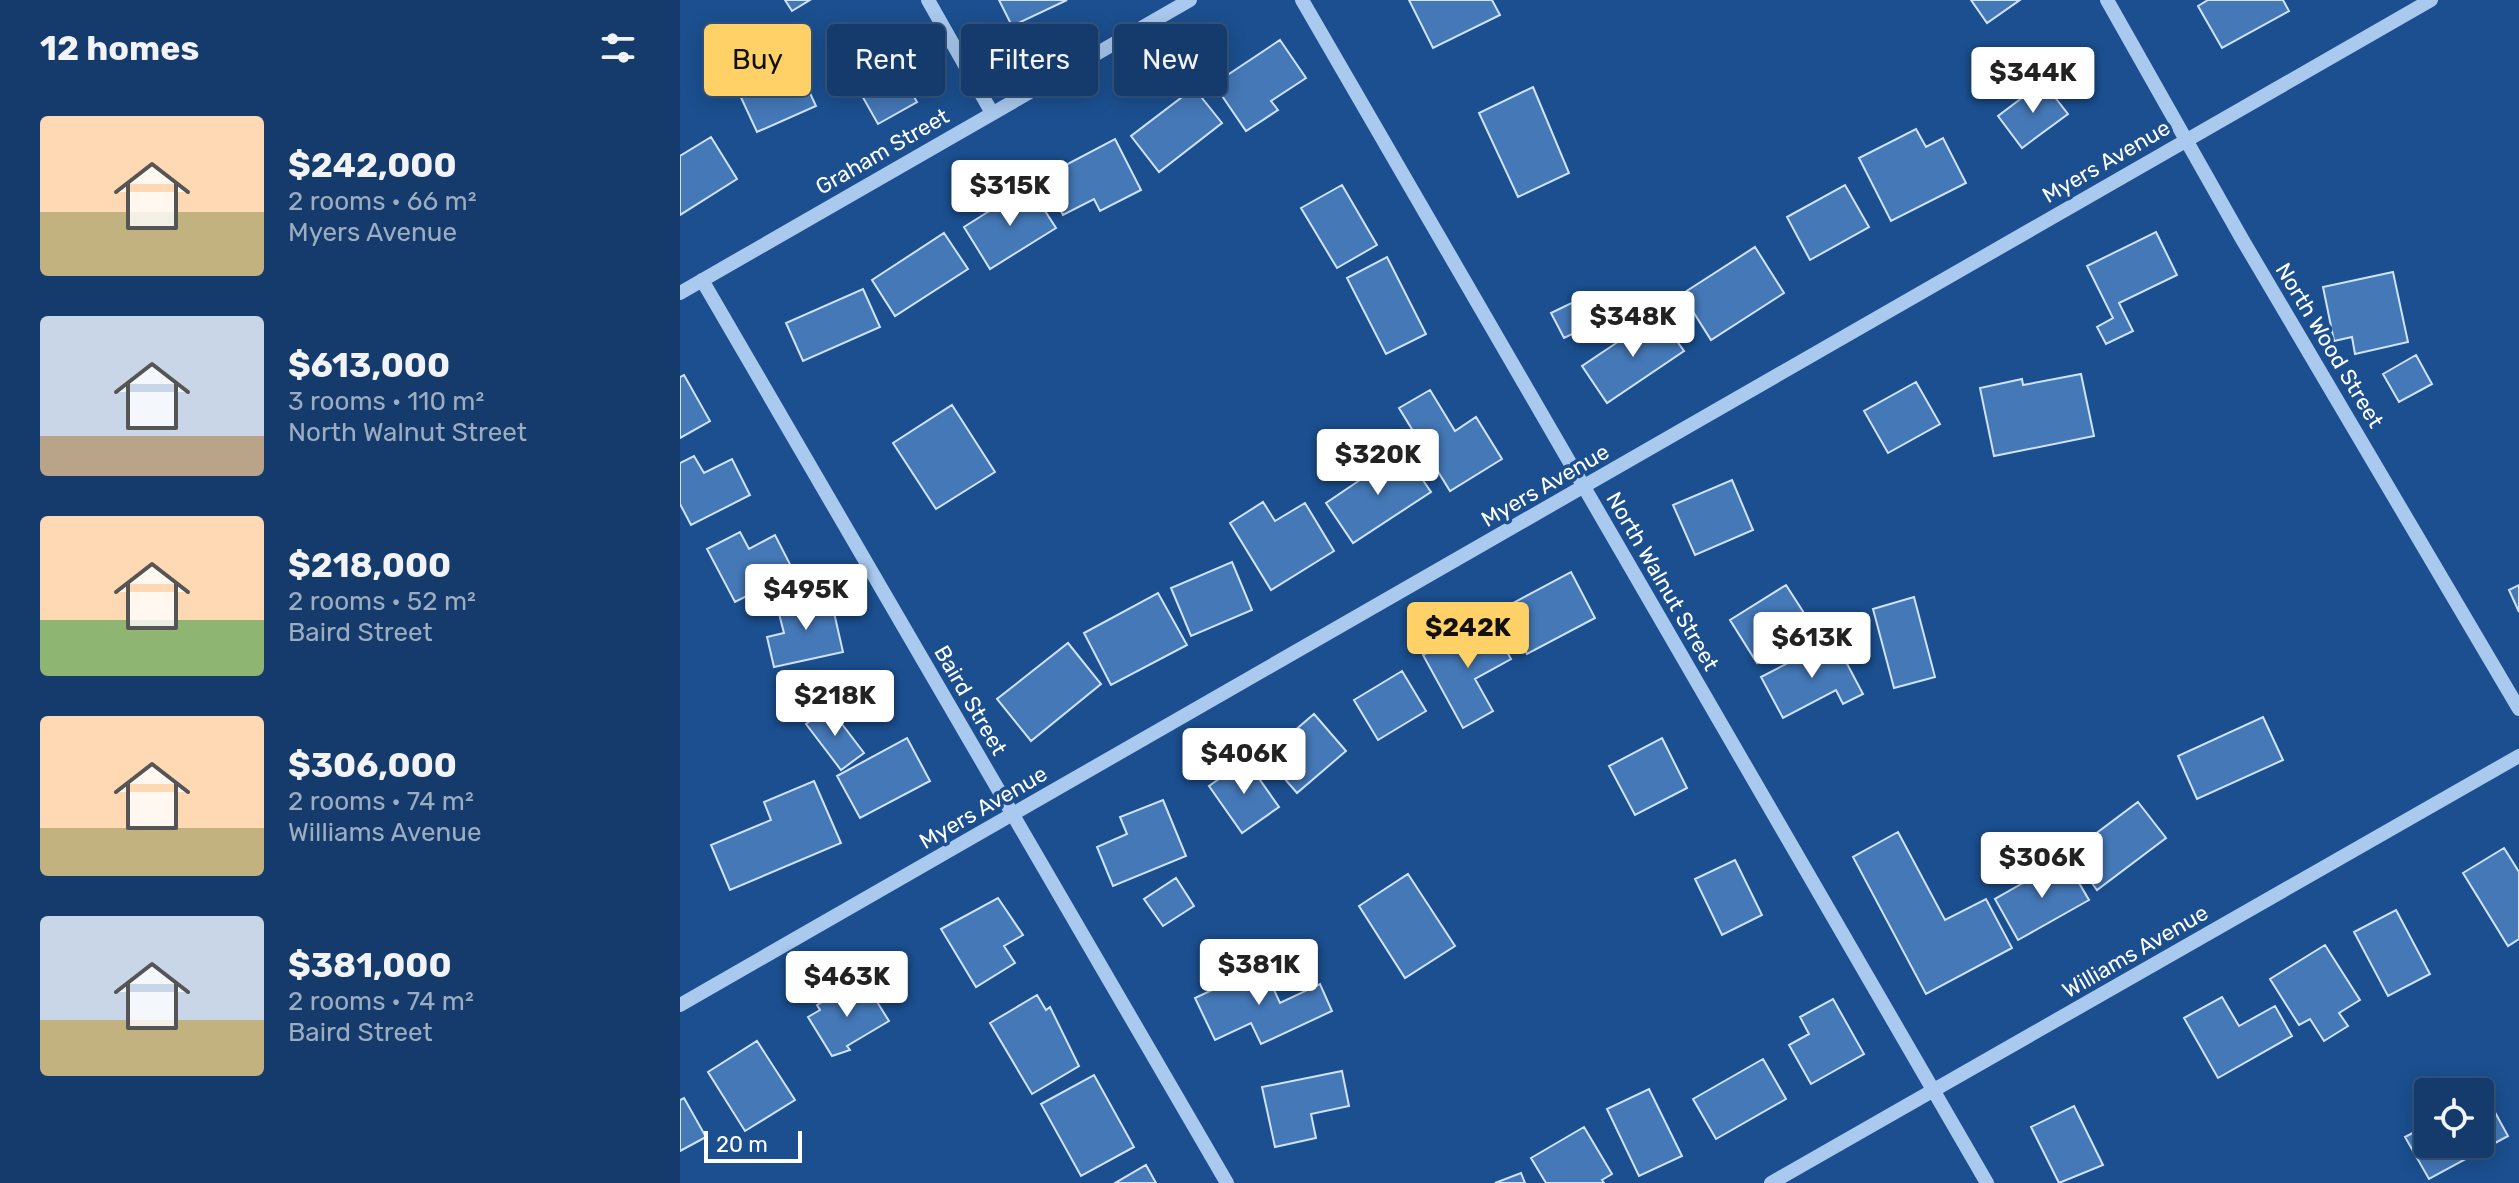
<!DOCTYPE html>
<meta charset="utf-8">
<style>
:root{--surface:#143b6b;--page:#214673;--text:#f1f3f6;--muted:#9dadc1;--line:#33557e;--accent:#ffd166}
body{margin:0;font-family:Rubik,sans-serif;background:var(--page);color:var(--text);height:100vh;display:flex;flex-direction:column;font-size:30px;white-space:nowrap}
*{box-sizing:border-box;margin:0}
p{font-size:26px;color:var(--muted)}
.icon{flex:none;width:44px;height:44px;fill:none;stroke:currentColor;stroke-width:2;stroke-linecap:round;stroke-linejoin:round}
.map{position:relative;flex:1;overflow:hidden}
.drawer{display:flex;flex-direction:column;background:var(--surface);width:680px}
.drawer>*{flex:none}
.top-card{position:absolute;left:24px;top:24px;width:760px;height:72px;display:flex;gap:16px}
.tools{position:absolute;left:1734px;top:1078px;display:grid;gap:16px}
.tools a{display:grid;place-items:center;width:80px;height:80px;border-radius:8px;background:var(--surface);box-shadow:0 4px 20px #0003,0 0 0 2px var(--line);font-size:40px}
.scale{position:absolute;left:24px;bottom:20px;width:98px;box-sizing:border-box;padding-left:8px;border:4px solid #fff;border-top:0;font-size:22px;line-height:28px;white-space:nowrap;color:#fff;-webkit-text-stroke:6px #1b4f8f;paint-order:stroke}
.price{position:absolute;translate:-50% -68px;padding:0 18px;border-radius:8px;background:#fff;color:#222;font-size:26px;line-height:52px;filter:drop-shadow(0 2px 4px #0008)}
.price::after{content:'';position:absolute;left:50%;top:48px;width:24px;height:18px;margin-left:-12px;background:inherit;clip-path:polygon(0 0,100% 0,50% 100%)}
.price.on{background:var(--accent);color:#111}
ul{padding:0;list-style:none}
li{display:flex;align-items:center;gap:24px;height:200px;padding:0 40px}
li span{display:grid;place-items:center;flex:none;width:224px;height:160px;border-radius:8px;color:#555}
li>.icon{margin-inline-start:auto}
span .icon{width:96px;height:96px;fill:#fffc;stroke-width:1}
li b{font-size:34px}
h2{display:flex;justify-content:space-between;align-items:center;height:96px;padding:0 40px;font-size:34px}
.chip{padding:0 28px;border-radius:8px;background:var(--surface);box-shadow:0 4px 20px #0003,0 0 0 2px var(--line);font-size:28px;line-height:72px}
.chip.on{background:var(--accent);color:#111}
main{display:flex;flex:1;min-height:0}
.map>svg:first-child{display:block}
</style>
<main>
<section class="drawer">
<h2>12 homes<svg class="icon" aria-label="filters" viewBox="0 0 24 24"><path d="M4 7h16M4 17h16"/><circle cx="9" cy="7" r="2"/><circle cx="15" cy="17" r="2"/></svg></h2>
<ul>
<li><span style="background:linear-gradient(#ffd9b3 60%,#c2b280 0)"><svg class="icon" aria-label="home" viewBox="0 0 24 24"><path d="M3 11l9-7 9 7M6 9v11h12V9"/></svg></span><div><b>$242,000</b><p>2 rooms · 66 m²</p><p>Myers Avenue</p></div></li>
<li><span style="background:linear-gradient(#c9d6e8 75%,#b9a48a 0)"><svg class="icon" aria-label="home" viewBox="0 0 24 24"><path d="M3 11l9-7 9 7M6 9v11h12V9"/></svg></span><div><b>$613,000</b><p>3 rooms · 110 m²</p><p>North Walnut Street</p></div></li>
<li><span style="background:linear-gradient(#ffd9b3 65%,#8fb573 0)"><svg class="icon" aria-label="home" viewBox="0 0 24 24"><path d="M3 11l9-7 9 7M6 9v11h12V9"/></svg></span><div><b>$218,000</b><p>2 rooms · 52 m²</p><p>Baird Street</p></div></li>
<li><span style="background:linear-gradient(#ffd9b3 70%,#c2b280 0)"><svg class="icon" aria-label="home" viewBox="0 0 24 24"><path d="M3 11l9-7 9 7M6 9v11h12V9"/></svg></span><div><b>$306,000</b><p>2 rooms · 74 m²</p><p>Williams Avenue</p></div></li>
<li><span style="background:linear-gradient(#c9d6e8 65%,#c2b280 0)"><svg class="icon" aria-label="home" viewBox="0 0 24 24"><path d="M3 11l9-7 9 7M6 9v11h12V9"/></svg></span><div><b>$381,000</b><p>2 rooms · 74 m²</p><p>Baird Street</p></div></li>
</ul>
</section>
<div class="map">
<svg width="1839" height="1183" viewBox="0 0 1839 1183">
<rect width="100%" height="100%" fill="#1b4f8f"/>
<path fill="#4478b7" stroke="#cfe3fa" stroke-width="2" d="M105,0H130L112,11Z
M319,0H387L332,26Z
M729,0H812L820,15L753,48Z
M1291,0H1340L1307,23Z
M1528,0H1603L1609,11L1542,48L1518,6Z
M600,40L626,78L591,101L598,110L566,131L534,84Z
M117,65L136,106L77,132L58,91Z
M220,72L237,102L198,124L181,94Z
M1363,82L1388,114L1342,148L1318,116Z
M853,87L889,173L838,197L799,113Z
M514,88L542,123L479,172L451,136Z
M1236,129L1246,147L1263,138L1286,183L1211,221L1179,158Z
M31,137L57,179L0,215V156Z
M435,139L461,190L420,211L414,199L383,215L363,177Z
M662,185L697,245L657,268L621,208Z
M1165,185L1189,227L1130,260L1107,217Z
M349,186L376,228L310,269L284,227Z
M1476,232L1497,275L1439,303L1453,331L1426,344L1417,327L1433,318L1407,266Z
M264,233L288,269L215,316L192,280Z
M1075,247L1104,293L1031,340L1002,294Z
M707,257L746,334L706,354L667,278Z
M1713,272L1728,342L1675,354L1672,337L1654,341L1643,287Z
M183,289L200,327L123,361L106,323Z
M910,294L922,320L884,338L871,313Z
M978,315L1004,351L927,403L902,366Z
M1736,355L1752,384L1719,402L1703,374Z
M1401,374L1414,436L1314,456L1300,388L1342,379L1343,385Z
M4,375L30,421L0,438V377Z
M1236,382L1260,424L1208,453L1184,411Z
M750,390L775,431L796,417L822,459L770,491L719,408Z
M272,405L315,472L256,509L213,443Z
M723,451L751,492L673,543L646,503Z
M14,456L24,473L52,459L70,495L11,525L0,504V463Z
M1052,480L1073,530L1015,555L993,505Z
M583,502L595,521L625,503L654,551L591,590L550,523Z
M60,532L69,549L95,535L114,572L55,602L27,549Z
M552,562L572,610L511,636L491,588Z
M891,572L915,618L847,654L822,609Z
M1106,585L1133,627L1077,663L1050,620Z
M1839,585V612L1829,590Z
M478,593L507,645L431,685L404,633Z
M150,595L163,652L94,667L87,637L104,633L97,606Z
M1234,597L1255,677L1214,688L1193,609Z
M809,619L831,659L795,679L813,711L783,728L743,655Z
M1154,639L1183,694L1163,704L1156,690L1103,718L1081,677Z
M388,643L421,684L351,741L317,699Z
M722,671L746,711L698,740L674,700Z
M149,707L184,753L161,770L126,724Z
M634,714L666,751L617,793L585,756Z
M1583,717L1603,760L1517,799L1498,756Z
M227,738L250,781L180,818L157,776Z
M982,738L1007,788L955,815L929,766Z
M566,760L599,807L562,833L529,786Z
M134,781L161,843L50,890L31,845L91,820L84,802Z
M483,800L506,856L433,886L417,847L447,834L440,817Z
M1458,802L1486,838L1417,890L1390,853Z
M1218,832L1265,920L1306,899L1332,948L1246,994L1173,857Z
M1824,848L1839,872V939L1828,946L1783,873Z
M1385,859L1409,900L1338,940L1315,899Z
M1055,860L1082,915L1042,935L1015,879Z
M728,874L775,946L725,978L679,906Z
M496,878L514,906L483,926L464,899Z
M318,898L343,935L324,946L335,963L296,987L261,929Z
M1716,910L1750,974L1708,996L1674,932Z
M1645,945L1680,1000L1659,1013L1668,1026L1644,1041L1630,1019L1619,1025L1590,979Z
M583,966L600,1003L640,984L652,1011L581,1044L571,1023L535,1040L515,998Z
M171,984L174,990L181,986L189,1000L194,997L209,1021L167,1046L170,1050L152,1056L128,1017L140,1010L137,1005Z
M357,995L366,1010L370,1007L399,1066L352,1094L310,1023Z
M1542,997L1559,1026L1595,1006L1612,1036L1538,1078L1504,1018Z
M1153,999L1184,1054L1131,1084L1109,1045L1129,1034L1120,1017Z
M77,1041L115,1100L65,1131L28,1072Z
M1083,1059L1106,1099L1036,1139L1013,1099Z
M662,1071L669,1106L631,1114L636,1138L595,1147L582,1087Z
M414,1075L454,1147L401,1176L361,1104Z
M969,1089L1002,1156L959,1176L927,1109Z
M1805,1094L1828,1136L1749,1179L1725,1137L1748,1125V1144H1800V1097Z
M4,1098L26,1137L0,1151V1100Z
M1394,1106L1423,1165L1379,1183L1351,1127Z
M904,1127L932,1174L922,1180L924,1183H866L851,1158Z
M466,1165L476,1183H435Z
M841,1173L845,1183H815Z"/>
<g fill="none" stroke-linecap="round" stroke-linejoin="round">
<path stroke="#a9c9ee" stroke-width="14" d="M248,0L312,113
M622,0L1307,1183
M1427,0L1562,239L1839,709
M22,280L547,1183
M0,293L510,0
M0,1005L1751,0
M1091,1183L1839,756"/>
</g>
<g text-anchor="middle" stroke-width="7" stroke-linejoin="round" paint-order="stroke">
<g font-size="22" fill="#fff" stroke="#1b4f8f">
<text transform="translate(202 151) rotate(-30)" y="8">Graham Street</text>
<text transform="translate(1426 161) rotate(-30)" y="8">Myers Avenue</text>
<text transform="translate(1650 345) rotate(59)" y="8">North Wood Street</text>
<text transform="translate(865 485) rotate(-30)" y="8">Myers Avenue</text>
<text transform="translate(983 581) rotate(60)" y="8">North Walnut Street</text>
<text transform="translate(291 700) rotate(60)" y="8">Baird Street</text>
<text transform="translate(303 807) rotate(-30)" y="8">Myers Avenue</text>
<text transform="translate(1455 951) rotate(-30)" y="8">Williams Avenue</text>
</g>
</g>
</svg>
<div class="tools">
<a><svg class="icon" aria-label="locate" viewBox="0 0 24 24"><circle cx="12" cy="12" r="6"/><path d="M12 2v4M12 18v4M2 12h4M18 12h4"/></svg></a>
</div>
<div class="scale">20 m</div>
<b class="price" style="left:1353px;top:115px">$344K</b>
<b class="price" style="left:330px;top:228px">$315K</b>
<b class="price" style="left:953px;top:359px">$348K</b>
<b class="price" style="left:698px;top:497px">$320K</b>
<b class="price" style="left:126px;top:632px">$495K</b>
<b class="price on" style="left:788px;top:670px">$242K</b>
<b class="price" style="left:1132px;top:680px">$613K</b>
<b class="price" style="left:155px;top:738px">$218K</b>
<b class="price" style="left:564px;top:796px">$406K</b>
<b class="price" style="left:1362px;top:900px">$306K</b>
<b class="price" style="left:579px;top:1007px">$381K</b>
<b class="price" style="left:167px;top:1019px">$463K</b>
<div class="top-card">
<a class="chip on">Buy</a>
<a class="chip">Rent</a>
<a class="chip">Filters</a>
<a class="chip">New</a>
</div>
</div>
</main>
